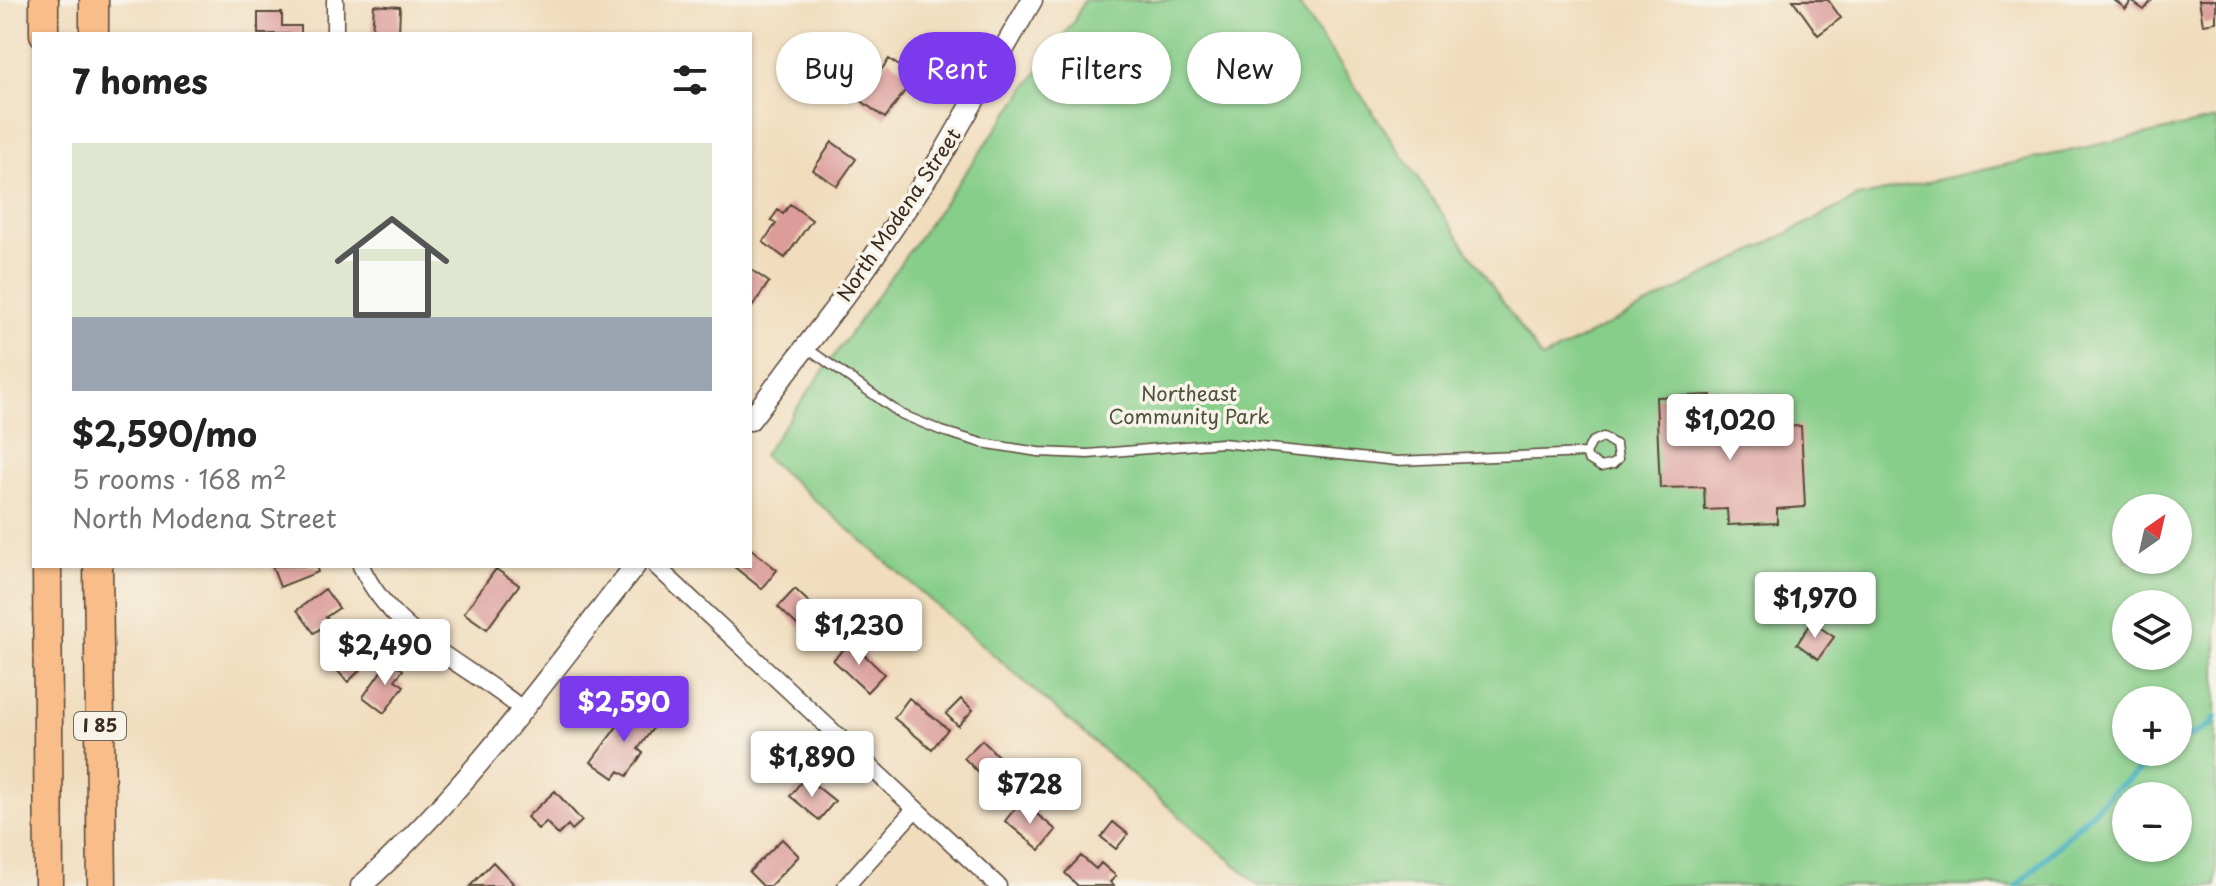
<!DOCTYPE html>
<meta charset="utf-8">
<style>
:root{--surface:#fff;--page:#f6f6f6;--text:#222;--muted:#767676;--accent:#7c3aed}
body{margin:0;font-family:"Playpen Sans",sans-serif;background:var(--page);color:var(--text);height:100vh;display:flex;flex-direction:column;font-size:30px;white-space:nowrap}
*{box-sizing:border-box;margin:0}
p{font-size:26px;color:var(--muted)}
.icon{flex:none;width:44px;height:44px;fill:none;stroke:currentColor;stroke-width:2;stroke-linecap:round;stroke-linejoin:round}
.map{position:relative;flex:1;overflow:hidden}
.side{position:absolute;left:32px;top:32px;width:720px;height:536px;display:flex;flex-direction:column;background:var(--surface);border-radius:0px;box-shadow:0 2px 6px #0004}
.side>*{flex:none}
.hud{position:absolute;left:776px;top:32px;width:760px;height:72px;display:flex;gap:16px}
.needle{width:52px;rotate:34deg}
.buttons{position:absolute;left:2112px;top:494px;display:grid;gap:16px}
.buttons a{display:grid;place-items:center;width:80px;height:80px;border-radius:50%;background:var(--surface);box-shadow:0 2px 6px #0004;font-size:40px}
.price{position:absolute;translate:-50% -68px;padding:0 18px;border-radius:8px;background:#fff;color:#222;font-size:26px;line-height:52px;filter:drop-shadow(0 2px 4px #0008)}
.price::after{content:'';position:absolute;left:50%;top:48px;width:24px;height:18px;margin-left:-12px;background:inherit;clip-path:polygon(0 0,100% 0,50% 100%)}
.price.current{background:var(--accent);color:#fff}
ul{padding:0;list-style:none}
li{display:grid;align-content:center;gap:16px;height:424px;padding:0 40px}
li span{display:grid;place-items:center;height:248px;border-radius:0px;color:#555}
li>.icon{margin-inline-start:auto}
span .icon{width:144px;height:144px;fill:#fffc;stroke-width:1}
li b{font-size:34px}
h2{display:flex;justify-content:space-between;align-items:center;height:96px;padding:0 40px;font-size:34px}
.chip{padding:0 28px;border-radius:36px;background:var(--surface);box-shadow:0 2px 6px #0004;font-size:28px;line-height:72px}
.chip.current{background:var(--accent);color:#fff}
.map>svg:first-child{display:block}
</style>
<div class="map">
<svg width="2216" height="886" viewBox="0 0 2216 886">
<rect width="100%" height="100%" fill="#f7f3e8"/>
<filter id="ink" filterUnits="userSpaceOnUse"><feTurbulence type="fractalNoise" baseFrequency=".0125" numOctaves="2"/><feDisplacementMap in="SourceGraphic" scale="16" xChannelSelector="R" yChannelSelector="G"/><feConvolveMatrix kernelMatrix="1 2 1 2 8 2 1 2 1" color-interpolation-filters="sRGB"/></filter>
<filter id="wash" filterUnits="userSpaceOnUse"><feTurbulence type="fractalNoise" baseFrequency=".006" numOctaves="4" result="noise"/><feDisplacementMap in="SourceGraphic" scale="32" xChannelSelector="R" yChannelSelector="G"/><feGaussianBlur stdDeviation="1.8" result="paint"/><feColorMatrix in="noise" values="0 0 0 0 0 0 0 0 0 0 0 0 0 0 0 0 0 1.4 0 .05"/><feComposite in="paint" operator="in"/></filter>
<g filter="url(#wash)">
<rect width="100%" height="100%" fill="#f1ddbe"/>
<path fill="#87ce8a" stroke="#617c54" stroke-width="2" fill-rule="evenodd" d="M1084,0H1296L1542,359L1858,197L2216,119V886H1260L763,455L1074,21ZM2126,508H2178V560H2126ZM2126,604H2178V656H2126ZM2126,700H2178V752H2126ZM2126,796H2178V848H2126Z"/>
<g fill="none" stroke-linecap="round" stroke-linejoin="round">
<path stroke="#41afbd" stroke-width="6" d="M2178,742L2211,725L2216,717
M2017,886L2115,789L2165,752"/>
</g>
<g id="blocks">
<path fill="#dc9c9a" d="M1793,0H1828L1841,18L1818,35Z
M2114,0H2152L2144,10L2131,1L2126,9Z
M2199,0H2216V22L2203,24Z
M374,5L400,7L399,34H372Z
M258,13H282V26H301V34H258Z
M889,59L915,77L885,118L860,100Z
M832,142L856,159L837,186L813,170Z
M790,204L812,220L785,258L763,242L776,224L771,220L778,210L783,214Z
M750,269L769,282L750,310Z
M1711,395L1712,430L1801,426L1805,507L1777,509V523L1728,525L1727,509L1705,510L1704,487L1660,488L1656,397Z
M750,548L777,570L762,589L733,566H750Z
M272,566H316L318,572L280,587Z
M496,569L519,585L487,629L464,613Z
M325,589L339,608L326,617L330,622L314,633L297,610Z
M795,589L833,625L815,642L778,607Z
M1812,622L1834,637L1818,659L1797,644Z
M351,626L367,642L352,656L363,667L348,682L328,661L344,645L338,639Z
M851,642L884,674L867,692L833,660Z
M389,660L403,670L395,680L404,686L384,713L363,697Z
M909,698L948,729L932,749L894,718Z
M961,699L973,710L958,726L946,714Z
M632,706L656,724L638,749L643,753L627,776L619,771L614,778L591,762Z
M982,740L1018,776L1000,794L964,758Z
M805,777L835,801L819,820L790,796Z
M555,791L582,821L572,830L568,825L558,835L546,822L538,829L527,817Z
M1021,801L1056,830L1040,850L1005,821Z
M1113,822L1128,834L1116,849L1101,837Z
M782,839L799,856L770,886H763L749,872Z
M1081,856L1096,869L1101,863L1116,876L1110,882L1114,886H1078L1065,873Z
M493,862L513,883L510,886H470Z"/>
</g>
</g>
<g filter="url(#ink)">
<use href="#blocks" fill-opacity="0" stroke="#564536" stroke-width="2"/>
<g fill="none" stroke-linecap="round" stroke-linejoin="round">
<g stroke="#564536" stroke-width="11">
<path id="service" d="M807,348L901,414L942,431L982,443L1038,452L1088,454L1222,443L1397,461L1586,453
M1603,437L1616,445L1618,459L1613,464L1601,467L1588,459L1586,453L1592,442Z"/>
</g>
<g stroke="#564536" stroke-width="19">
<path id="minor" d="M335,34V0
M361,566C394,637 466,663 523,710
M656,566L998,886
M846,886L915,809"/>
</g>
<g stroke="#564536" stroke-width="23">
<path id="tertiary" d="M750,420L866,268L943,154L1032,0
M361,886C466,792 548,676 635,566"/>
</g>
<g stroke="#564536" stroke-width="31">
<path id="motorway" d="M44,0V34
M94,0V34
M47,566L49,886
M98,566L102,886"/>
</g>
<use href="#service" stroke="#fff" stroke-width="8"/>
<use href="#minor" stroke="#fff" stroke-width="16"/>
<use href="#tertiary" stroke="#fff" stroke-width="20"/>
<use href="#motorway" stroke="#f8bd89" stroke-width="28"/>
</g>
</g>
<g text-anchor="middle" stroke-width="7" stroke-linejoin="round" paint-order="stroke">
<rect fill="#f7f3e8" stroke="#73665b" stroke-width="2" x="74" y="712" width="52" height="28" rx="6"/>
<g font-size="18" font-weight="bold" fill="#3b2a1e">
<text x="100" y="732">I 85</text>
</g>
<g font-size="20" fill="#3b2a1e" stroke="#f7f3e8">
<text transform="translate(899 215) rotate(-56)" y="7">North Modena Street</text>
</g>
<g font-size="20" fill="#4e5339" stroke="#f7f3e8">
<text x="1189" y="401">Northeast<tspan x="1189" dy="23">Community Park</tspan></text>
</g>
</g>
</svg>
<div class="buttons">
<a><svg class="needle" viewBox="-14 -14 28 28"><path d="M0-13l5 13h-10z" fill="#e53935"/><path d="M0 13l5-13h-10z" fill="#767676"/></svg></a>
<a><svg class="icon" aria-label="layers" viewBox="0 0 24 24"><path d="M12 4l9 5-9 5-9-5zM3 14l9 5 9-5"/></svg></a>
<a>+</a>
<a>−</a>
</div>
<b class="price" style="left:1730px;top:462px">$1,020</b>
<b class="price" style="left:1815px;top:640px">$1,970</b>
<b class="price" style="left:859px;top:667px">$1,230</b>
<b class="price" style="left:385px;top:687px">$2,490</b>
<b class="price current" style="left:624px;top:744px">$2,590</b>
<b class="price" style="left:812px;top:799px">$1,890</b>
<b class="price" style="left:1030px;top:826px">$728</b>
<div class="hud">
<a class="chip">Buy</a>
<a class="chip current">Rent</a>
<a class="chip">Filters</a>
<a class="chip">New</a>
</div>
<section class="side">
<h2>7 homes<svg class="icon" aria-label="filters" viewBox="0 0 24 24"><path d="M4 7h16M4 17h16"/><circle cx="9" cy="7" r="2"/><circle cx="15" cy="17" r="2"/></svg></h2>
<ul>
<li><span style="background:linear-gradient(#dfe7d0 70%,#9aa5b1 0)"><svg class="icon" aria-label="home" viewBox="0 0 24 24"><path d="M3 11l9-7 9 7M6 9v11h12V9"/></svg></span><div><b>$2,590/mo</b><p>5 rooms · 168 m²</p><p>North Modena Street</p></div></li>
</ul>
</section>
</div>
